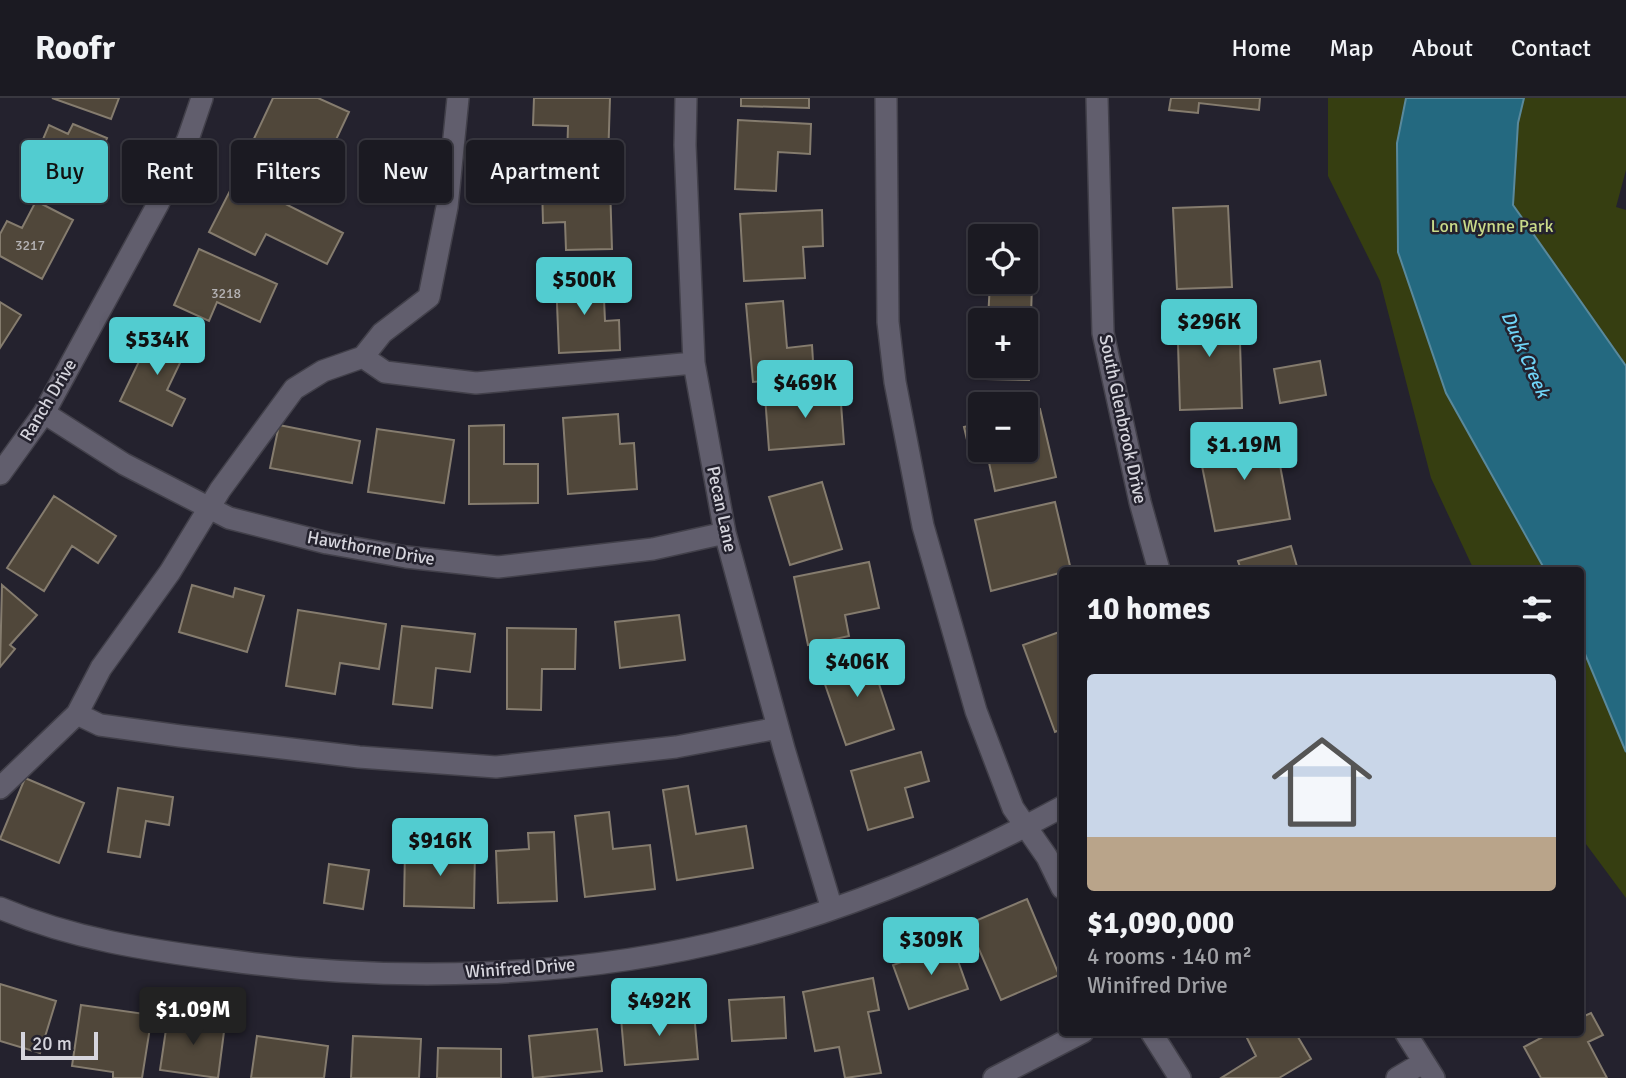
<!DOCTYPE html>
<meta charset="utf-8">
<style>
:root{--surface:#1b1a22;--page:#28272f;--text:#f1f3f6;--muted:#a0a1a5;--line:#393840;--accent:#52ccd0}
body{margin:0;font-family:Signika,sans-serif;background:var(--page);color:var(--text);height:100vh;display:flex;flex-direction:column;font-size:26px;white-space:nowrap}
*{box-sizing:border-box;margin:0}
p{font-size:23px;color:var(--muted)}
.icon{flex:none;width:38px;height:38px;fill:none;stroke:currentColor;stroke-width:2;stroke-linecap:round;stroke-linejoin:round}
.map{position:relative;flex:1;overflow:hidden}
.sheet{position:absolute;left:1059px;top:469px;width:525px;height:469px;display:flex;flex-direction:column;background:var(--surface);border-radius:7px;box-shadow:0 2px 5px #0004,0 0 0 2px var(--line)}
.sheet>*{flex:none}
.banner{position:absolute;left:21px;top:42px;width:665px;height:63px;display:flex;gap:14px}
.fabs{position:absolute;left:968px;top:126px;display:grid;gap:14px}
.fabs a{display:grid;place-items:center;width:70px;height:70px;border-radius:7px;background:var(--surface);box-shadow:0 2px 5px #0004,0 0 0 2px var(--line);font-size:35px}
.scale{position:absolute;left:21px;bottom:18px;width:77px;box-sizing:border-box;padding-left:7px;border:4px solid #d6d5dd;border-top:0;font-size:19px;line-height:24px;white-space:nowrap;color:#d6d5dd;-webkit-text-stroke:5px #24222e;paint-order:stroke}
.price{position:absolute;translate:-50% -60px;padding:0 16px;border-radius:7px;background:var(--accent);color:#111;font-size:23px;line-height:46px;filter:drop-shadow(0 2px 4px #0008)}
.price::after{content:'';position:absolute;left:50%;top:42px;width:21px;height:16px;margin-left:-10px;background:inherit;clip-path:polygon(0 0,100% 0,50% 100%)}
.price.selected{background:#222;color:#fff}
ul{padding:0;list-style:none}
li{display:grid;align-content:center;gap:14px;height:371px;padding:0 28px}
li+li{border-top:2px solid var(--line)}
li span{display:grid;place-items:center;height:217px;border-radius:7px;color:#555}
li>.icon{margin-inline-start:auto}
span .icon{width:126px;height:126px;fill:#fffc;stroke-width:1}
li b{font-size:30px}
h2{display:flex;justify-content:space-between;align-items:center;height:84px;padding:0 28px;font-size:30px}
.pill{padding:0 24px;border-radius:7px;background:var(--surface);box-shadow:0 2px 5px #0004,0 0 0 2px var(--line);font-size:24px;line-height:63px}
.pill.selected{background:var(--accent);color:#111}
header{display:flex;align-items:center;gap:42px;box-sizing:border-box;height:98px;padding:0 35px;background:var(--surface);border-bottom:2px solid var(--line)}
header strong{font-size:33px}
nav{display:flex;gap:38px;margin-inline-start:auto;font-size:24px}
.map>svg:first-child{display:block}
</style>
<header>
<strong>Roofr</strong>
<nav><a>Home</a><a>Map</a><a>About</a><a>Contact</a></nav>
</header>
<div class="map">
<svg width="1626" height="980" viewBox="0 0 1626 980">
<rect width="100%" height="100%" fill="#24222e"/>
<path fill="#363e11" d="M1328,0H1626V72L1616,109L1626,112V800L1580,738V472H1474L1431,380L1380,183L1328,78Z"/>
<path fill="#246980" stroke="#59899c" stroke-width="2" d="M1406,0H1524L1518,25L1513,107L1626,268V654L1580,544V472H1545L1446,295L1398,154L1397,45Z"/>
<path fill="#50473a" stroke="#857c6e" stroke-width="2" d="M52,0H119L111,21Z
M273,0H318L349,14L319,78L251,47Z
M534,0H610L608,63L567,62L568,28L533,27Z
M741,0H809V10L741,8Z
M1171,0H1260L1259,12L1199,5L1198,15L1169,12Z
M738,22L811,26L810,56L778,54L776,93L735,91Z
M73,26L107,40L81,102L27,79L49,27L68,36Z
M236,81L343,135L327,166L266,136L255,157L209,134Z
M610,87L612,151L566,152L565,124L543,125L542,88Z
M36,103L73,122L42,181L0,158V136L7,123L22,130Z
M1228,108L1232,189L1177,191L1173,110Z
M822,112L823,148L803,149L805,180L744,183L740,116Z
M199,151L277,186L260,224L217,204L209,223L174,207Z
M603,179L605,223L619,222L620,252L559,255L556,181Z
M990,184L1032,186L1029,282L986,281L987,268H1026V222H988Z
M783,203L787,250L812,247L814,279L753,284L746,206Z
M0,204L21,217L0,250Z
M1239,211L1242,310L1180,312L1177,212Z
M156,228L190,244L167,292L185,301L172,328L120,303Z
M1320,263L1326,297L1280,305L1274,271Z
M840,292L844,346L769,352L765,298Z
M1040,311L1056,379L995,393L987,355L971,359L964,329L980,325V352H1026V315Z
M618,316L620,346L634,345L637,391L568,396L563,320Z
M279,327L360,343L352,385L270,370Z
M504,327V366H538V405L469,406V328Z
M377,331L454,342L444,405L368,394Z
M1274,335L1290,421L1215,433L1198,348Z
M822,384L842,451L790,467L769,399Z
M54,398L116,438L98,465L72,448L44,493L7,470Z
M1055,404L1071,472L991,493L975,422Z
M1291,448L1298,472H1241L1238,463Z
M869,464L879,510L845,517L849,538L808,547L794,479Z
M2,487L37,517L10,547L15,551L0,569Z
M192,487L233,499L235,490L264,498L247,554L179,534Z
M298,512L386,526L379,571L340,565L335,596L286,588Z
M679,517L685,562L620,570L615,524Z
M402,528L475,536L470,574L436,570L432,610L393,606Z
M507,530L576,531L575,571H542L541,612L507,611Z
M1062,533V631L1055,634L1023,547Z
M869,556L894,631L846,647L820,572Z
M921,654L929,683L905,690L913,719L868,732L851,673Z
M25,680L84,705L59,765L0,741Z
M688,688L696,736L746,728L753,770L677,782L663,692Z
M118,690L173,699L169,727L146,723L140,759L108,754Z
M609,714L613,751L650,747L655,791L585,799L575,718Z
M554,734L557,803L498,805L496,753L529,751L528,735Z
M405,750L475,752L474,810L404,808Z
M329,766L369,772L363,811L324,805Z
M1027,801L1059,877L1001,902L968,826Z
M952,846L968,891L909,911L893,867Z
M873,880L879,912L868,914L881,975L845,980L839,949L815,953L803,894Z
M0,886L56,903L40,955L0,943Z
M784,899L786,940L732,943L729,902Z
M81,907L152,917L142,980H113V974L72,968Z
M694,914L698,961L625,967L621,920Z
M1591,915L1603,937L1588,944L1607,980H1541L1524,949L1552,934H1580V920Z
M168,918L225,926L218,980L160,972Z
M597,931L602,973L533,980L529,938Z
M1295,934L1311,961L1279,980H1221L1256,958L1244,934Z
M257,938L328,948L324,980H251Z
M353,938L421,941L419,980H351Z
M438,950L501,951V980H437Z"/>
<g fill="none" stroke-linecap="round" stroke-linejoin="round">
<g stroke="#42404a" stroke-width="24">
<path id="minor" d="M686,0L685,47L694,265L725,435L784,651L832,811
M886,0L888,224L895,284L923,428L976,613L1013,710L1047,759L1062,790
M1097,0L1103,235L1140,404L1159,472
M363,259L385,274L476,285L694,265
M44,315L124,366L229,420L327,445L406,459L498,469L653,451L725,435
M0,376L44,315L158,106L188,41L202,0
M77,616L100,627L180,638L359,659L496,669L676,649L778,630
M0,690L77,616L101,570L170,474L220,392L294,291L323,273L363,259L382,235L429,199L447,109L458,0
M0,810C73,841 147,852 225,862C391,885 577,881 740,839C852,810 960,764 1062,709
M1151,934L1180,980
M1405,934L1434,980
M994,980L1083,934
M1397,980L1424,964"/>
</g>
<use href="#minor" stroke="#615e6d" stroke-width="21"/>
</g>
<g text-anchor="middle" stroke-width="5" stroke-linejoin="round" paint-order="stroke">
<g font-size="14" fill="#b4b2b4">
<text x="30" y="152">3217</text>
<text x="226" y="200">3218</text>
</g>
<g font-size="18" fill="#c9da89" stroke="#24222e">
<text x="1492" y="134">Lon Wynne Park</text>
</g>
<g font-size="18" fill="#d6d5dd" stroke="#24222e">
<text transform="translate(48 302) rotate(-59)" y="6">Ranch Drive</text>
<text transform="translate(1123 321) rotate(78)" y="6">South Glenbrook Drive</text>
<text transform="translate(722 411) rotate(78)" y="6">Pecan Lane</text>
<text transform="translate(371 450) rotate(10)" y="6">Hawthorne Drive</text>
<text transform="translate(520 870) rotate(-4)" y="6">Winifred Drive</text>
</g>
<g font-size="19" font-style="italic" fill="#70d5f8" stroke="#24222e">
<text transform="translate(1526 256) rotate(66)" y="7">Duck Creek</text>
</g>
</g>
</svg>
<div class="fabs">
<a><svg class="icon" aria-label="locate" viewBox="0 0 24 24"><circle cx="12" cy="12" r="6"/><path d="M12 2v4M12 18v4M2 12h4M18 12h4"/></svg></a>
<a>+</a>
<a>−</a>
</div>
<div class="scale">20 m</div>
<b class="price" style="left:584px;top:219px">$500K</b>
<b class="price" style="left:1209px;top:261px">$296K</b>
<b class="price" style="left:157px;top:279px">$534K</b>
<b class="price" style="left:805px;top:322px">$469K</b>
<b class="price" style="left:1244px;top:384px">$1.19M</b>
<b class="price" style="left:857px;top:601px">$406K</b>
<b class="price" style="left:440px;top:780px">$916K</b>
<b class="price" style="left:931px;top:879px">$309K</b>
<b class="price" style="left:659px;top:940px">$492K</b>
<b class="price selected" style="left:193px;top:949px">$1.09M</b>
<div class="banner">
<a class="pill selected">Buy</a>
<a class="pill">Rent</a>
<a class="pill">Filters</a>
<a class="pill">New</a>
<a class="pill">Apartment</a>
</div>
<section class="sheet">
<h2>10 homes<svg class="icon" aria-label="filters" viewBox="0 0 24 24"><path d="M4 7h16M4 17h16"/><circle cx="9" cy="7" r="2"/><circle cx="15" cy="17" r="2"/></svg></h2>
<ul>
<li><span style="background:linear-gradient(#c9d6e8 75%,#b9a48a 0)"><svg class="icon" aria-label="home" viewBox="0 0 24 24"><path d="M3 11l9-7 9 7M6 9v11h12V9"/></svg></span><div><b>$1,090,000</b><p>4 rooms · 140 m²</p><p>Winifred Drive</p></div></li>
</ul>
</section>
</div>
